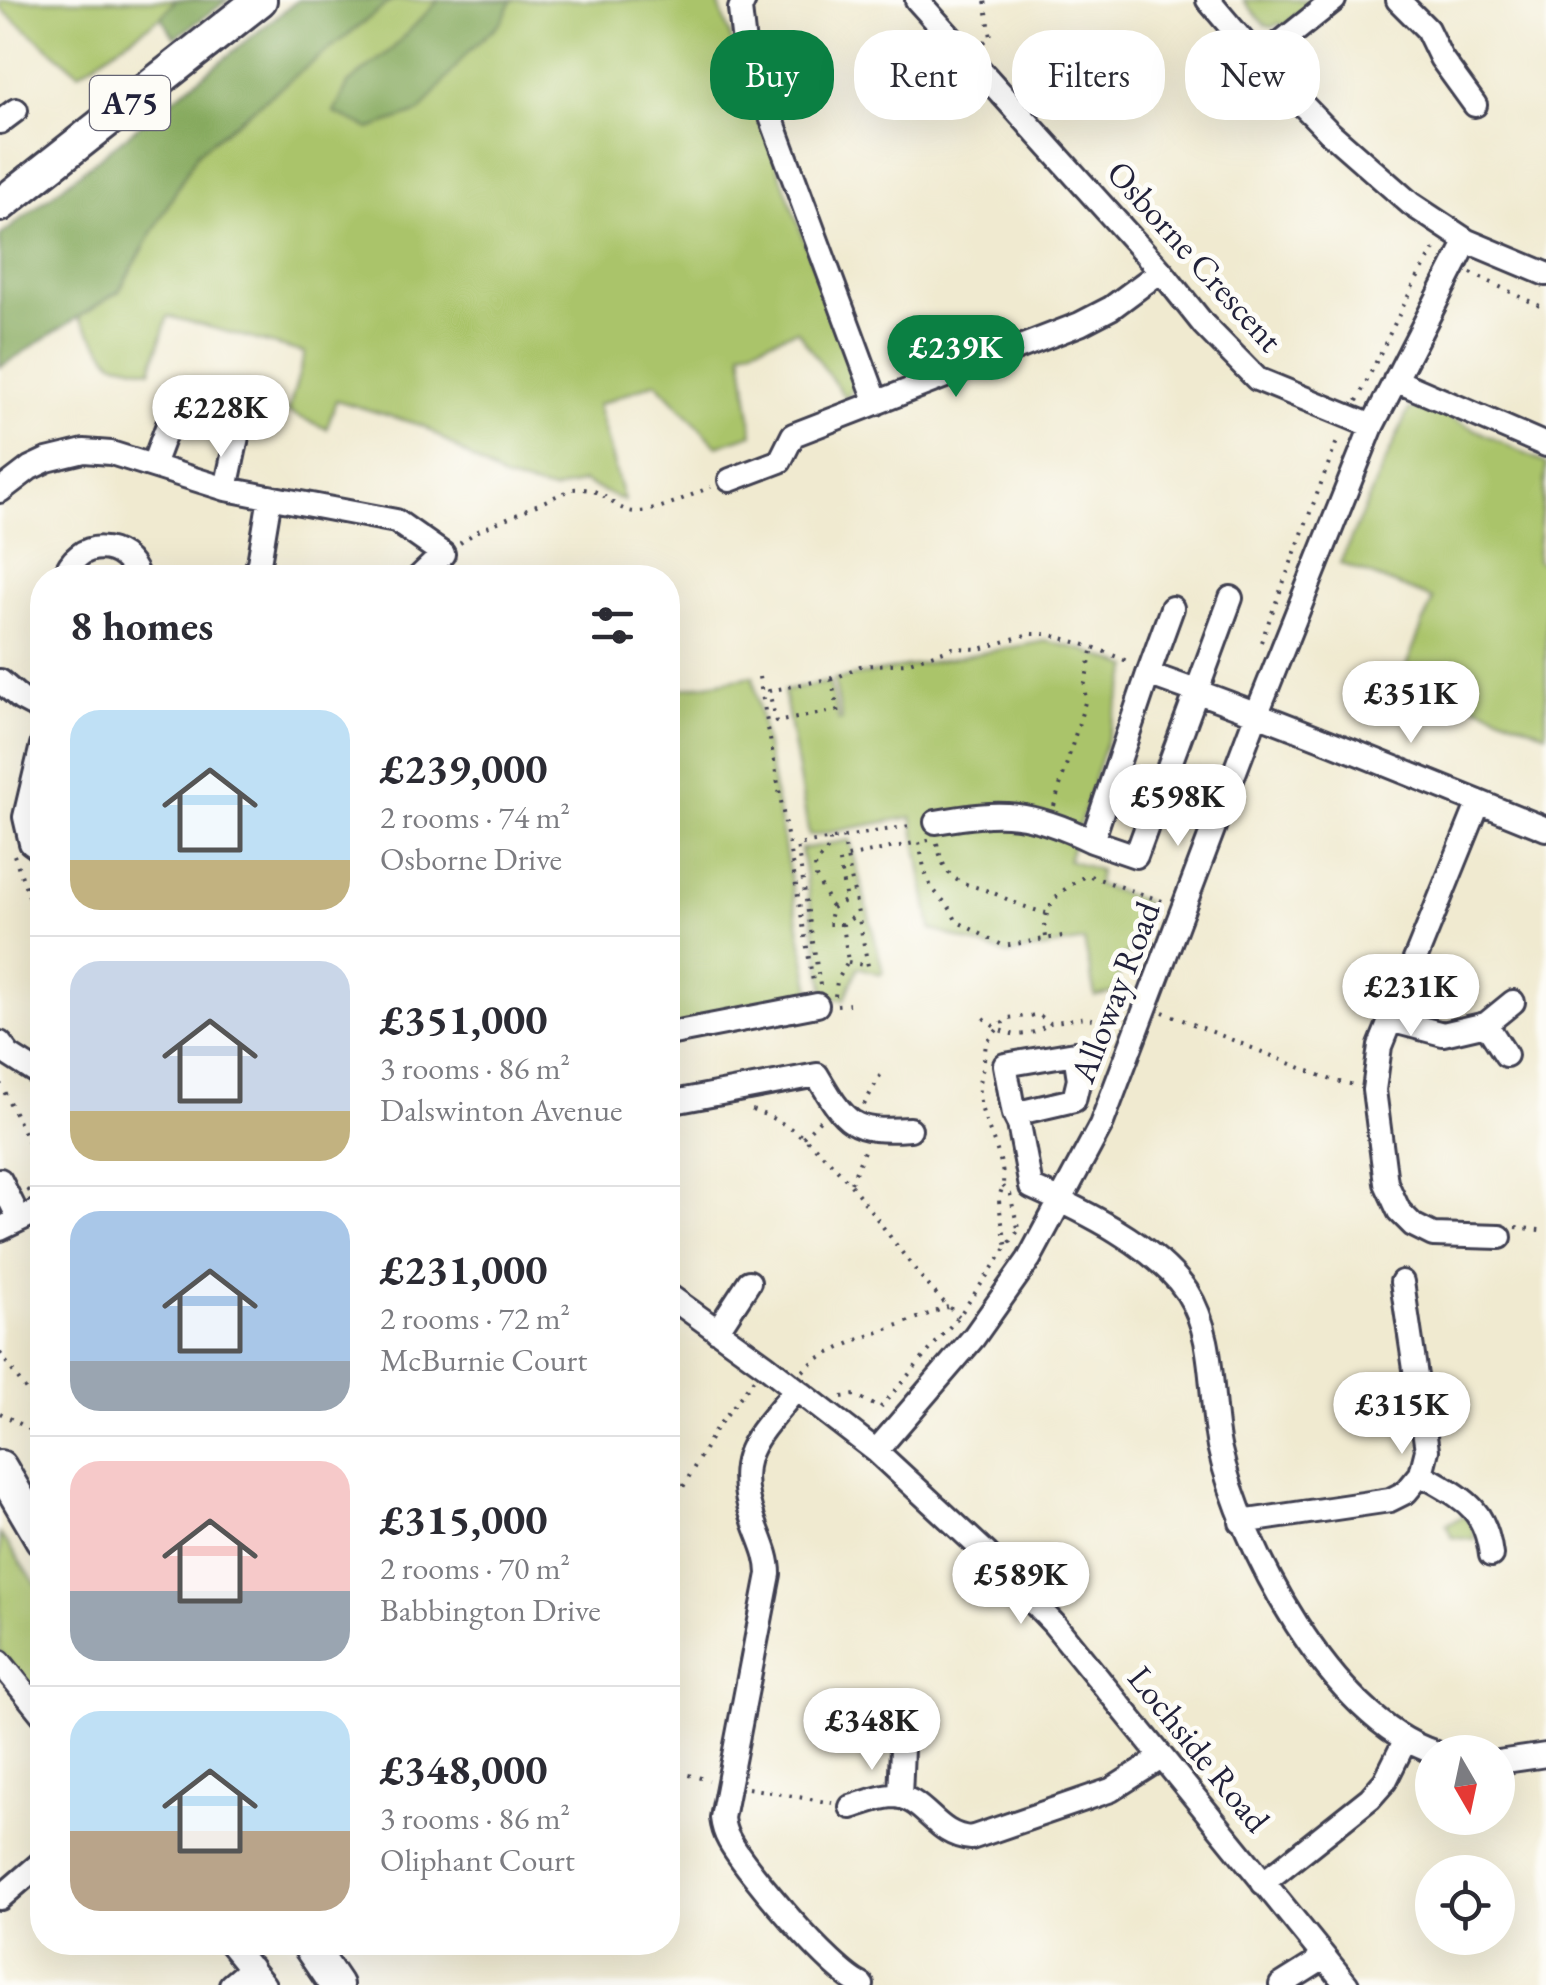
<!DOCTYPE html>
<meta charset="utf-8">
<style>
:root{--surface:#fff;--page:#f7f7f7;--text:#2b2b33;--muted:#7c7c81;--line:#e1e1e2;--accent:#0b8043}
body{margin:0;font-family:"EB Garamond",serif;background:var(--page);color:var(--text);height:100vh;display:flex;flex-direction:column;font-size:38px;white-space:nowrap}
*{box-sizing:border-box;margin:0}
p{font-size:32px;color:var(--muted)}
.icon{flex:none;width:55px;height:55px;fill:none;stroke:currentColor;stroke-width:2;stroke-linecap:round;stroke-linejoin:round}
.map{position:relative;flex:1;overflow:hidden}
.details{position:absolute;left:30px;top:565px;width:650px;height:1390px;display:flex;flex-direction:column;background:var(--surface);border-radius:40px;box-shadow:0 10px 40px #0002}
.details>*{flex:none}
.guide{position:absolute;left:710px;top:30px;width:685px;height:90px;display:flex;gap:20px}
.needle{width:65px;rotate:171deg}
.buttons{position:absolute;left:1415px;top:1735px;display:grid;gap:20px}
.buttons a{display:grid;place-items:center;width:100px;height:100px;border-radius:50%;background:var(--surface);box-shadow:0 10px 40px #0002;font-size:50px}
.price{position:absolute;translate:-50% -85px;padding:0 22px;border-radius:35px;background:#fff;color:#222;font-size:32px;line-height:65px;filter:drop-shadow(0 2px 5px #0008)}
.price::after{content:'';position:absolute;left:50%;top:60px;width:30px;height:22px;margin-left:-15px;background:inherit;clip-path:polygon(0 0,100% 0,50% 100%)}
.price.active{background:var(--accent);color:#fff}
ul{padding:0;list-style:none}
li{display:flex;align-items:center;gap:30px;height:250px;padding:0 40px}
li+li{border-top:2px solid var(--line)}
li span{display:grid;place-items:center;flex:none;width:280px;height:200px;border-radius:30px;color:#555}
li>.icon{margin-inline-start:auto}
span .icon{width:120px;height:120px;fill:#fffc;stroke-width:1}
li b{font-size:42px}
h2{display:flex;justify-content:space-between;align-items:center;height:120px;padding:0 40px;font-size:42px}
.chip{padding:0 35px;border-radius:40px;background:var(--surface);box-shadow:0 10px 40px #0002;font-size:35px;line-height:90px}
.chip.active{background:var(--accent);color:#fff}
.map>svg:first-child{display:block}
</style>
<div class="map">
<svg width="1546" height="1985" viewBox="0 0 1546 1985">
<rect width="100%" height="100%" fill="#fdfcf7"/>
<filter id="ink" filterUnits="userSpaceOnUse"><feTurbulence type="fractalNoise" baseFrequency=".01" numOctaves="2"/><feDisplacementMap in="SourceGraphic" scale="20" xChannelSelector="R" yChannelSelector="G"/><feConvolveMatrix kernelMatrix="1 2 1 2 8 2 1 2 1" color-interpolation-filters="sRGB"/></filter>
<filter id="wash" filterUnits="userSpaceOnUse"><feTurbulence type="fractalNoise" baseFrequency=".0048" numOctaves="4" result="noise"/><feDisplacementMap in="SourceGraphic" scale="40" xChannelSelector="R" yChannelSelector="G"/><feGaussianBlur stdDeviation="2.25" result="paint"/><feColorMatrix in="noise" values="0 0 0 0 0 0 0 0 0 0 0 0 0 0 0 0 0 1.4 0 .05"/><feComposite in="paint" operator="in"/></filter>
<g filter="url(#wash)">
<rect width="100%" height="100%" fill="#f0ead0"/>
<path fill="#aac46a" stroke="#667352" stroke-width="2.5" d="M0,0H176L161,17L79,73L0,8Z
M392,0H717L856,383L846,399L797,330L742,351L753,434L717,446L656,382L597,405L624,501L583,482L553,491L503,479L423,426L336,400L327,429L288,412L305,353L168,316L151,370L113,362L78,317L119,291L198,152Z
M1243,0H1314L1283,27L1280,23L1272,27L1265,25Z
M1429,407L1546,464L1537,560L1546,565V733L1402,676L1433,599L1340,563L1409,409Z
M1046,641L1084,650L1130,667L1068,860L1099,870L1097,885L1145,901L1113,993L1095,996L1084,941L1008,955L931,929L912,817L809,836L784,691L829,682L839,721L842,720L834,680Z
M753,676L813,1002L668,1028V691Z
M850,840L883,971L881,974L858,967L845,999L826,998L801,849Z
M1464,1516L1473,1527L1475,1540L1452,1537L1446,1524Z
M0,1534L42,1592V1703L0,1651Z"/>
<path fill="#87aa5e" stroke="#54664c" stroke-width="2.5" d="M176,0H228L175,38L161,17Z
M298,0H392L198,152L119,291L0,367V236Z
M439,0H512L502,21L467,53L420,112L370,129L334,113L348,84L392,49Z"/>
</g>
<g filter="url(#ink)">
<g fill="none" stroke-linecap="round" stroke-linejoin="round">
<g stroke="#414051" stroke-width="28">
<path id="minor" d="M744,0L740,9L744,44L877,403
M917,0L1161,271L1204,325L1257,379L1372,426
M1208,0L1259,60L1329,132L1411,204L1467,241L1546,274
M1398,0L1427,29L1441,58L1475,105
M1259,60L1334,0
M0,122L16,110
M1395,380L1546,445
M153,465L172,414L238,432L226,489
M730,480L780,461L793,435L1080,324L1111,308L1161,271
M0,491L30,468L47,460L84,451L111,453L226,489L396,521L443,554L418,578
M64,578C76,538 125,539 138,578
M252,578L259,563L270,497
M1231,598L1136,856L1092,841L1148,674C1282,721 1414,776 1546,829
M1148,674L1172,608
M0,681L21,699L42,710
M42,745L25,817L31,843L42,851
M1479,802L1380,1046L1374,1090L1386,1183L1399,1211L1413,1225L1433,1235L1500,1237
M936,822C1003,810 1030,811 1092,841
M1390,1020L1443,1034L1486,1024
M668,1034L817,1005
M0,1043L9,1055L42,1076
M1075,1053L1079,1079L1074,1100L1014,1114L1005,1065Z
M1506,1055L1486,1024L1513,1002
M668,1103L817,1075C846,1124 851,1133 910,1129
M1014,1114L1019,1124L1031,1187C1082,1210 1155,1245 1187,1292C1216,1337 1209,1396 1219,1446C1241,1546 1332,1719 1434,1752
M0,1180L19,1218
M0,1229L42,1209
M1402,1282L1427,1450L1421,1474
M668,1295L765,1365L876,1451L986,1553L1054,1624L1347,1985
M717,1331L749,1282
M796,1389C757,1438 730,1455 754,1521C760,1539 769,1555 769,1574L722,1818C723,1826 725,1833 729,1840C746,1871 832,1972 862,1985
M876,1451L974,1337L1029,1259L1101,1125L1257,713L1372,426L1467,241
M1241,1522L1390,1500L1406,1492L1421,1474C1461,1498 1485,1505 1491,1555
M0,1662L42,1714
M892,1720L902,1748L900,1797
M1498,1762L1546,1755
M851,1807C864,1803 878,1797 892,1796C925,1796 934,1836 971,1838L1111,1790L1161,1758
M1263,1883L1370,1798L1385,1781L1405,1741
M0,1898L42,1862
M229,1942L264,1985
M231,1985L251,1968
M1281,1985L1324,1958"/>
</g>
<g stroke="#414051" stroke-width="38">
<path id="highway" d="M0,205L260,0
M0,1467L42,1539
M307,1942L336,1985"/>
</g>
<path stroke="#414051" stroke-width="4" stroke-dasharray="2.5 8" stroke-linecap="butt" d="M984,42L991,37L985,0
M1471,273L1546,309
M1357,401L1415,282L1435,249
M460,543L476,532L572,489C606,487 604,503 629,511C648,517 692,494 711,487
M1261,642L1339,436
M759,677L814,987
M831,679L840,718
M838,710L776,722L769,691L838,677L860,666L906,663L953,648L980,649L1029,634H1048L1093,647L1132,663
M1054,806L1086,699L1084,687L1093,647
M843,837L847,857L919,842
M830,840V847L815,864L816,877L832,908L828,924H843
M929,840L919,842C922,856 924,877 933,889C944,903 949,903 956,921L1004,946L1068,935
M937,843C947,891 965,879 1000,896C1015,903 1029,909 1046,913
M14,855L42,932
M832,908L846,900L838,857
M1046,937C1040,905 1062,889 1087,875L1165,902
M848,962L868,966L858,914
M820,985L797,845L915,825
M835,996L837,981L848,962L843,924L858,914L847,857
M837,1005L849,1004
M1163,1012L1334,1081L1355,1085
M984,1018C1004,1038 1027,1040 1050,1023
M984,1060L986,1043L1007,1018L1039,1015L1050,1023L1085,1017L1118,1026
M983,1069C966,1107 1006,1146 1003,1185C1002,1190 999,1195 999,1200C1000,1216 1004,1232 1007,1248
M0,1083L42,1170
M864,1105L883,1070
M752,1110C846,1140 887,1255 959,1316
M803,1137L821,1119
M851,1183L866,1146
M1003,1186L1010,1194L1018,1228
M27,1191L42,1183
M1516,1227L1546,1231
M0,1353L42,1413
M803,1371L815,1360L857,1340L948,1307
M842,1397L855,1395L880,1408L959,1316L1020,1228
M0,1413L42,1436
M668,1514L715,1430L754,1379
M668,1770L709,1780
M748,1788L832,1803"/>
<use href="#minor" stroke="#fff" stroke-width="22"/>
<use href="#highway" stroke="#fff" stroke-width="32"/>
</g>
</g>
<g text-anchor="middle" stroke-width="10" stroke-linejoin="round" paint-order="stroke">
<rect fill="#fdfcf7" stroke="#646373" stroke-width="2.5" x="90" y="76" width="80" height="54" rx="8"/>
<g font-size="32" font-weight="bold" fill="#22223b">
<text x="130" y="114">A75</text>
</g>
<g font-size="35" fill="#22223b" stroke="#fdfcf7">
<text transform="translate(1195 256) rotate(48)" y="12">Osborne Crescent</text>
<text transform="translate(1115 992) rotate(-69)" y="12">Alloway Road</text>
<text transform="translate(1199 1749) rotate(51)" y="12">Lochside Road</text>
</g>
</g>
</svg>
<div class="buttons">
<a><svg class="needle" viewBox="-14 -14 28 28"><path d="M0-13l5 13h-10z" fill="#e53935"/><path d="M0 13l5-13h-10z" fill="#7c7c81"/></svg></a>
<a><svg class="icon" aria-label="locate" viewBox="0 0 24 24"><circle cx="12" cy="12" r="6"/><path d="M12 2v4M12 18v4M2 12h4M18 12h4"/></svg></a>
</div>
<b class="price active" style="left:956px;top:400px">£239K</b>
<b class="price" style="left:221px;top:460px">£228K</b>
<b class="price" style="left:1411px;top:746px">£351K</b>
<b class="price" style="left:1178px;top:849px">£598K</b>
<b class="price" style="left:1411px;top:1039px">£231K</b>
<b class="price" style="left:1402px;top:1457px">£315K</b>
<b class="price" style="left:1021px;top:1627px">£589K</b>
<b class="price" style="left:872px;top:1773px">£348K</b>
<div class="guide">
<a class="chip active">Buy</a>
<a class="chip">Rent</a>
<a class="chip">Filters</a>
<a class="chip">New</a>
</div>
<section class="details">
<h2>8 homes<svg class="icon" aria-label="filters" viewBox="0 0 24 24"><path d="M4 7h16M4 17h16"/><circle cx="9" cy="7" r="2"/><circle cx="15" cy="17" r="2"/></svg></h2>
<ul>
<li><span style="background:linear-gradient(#bfe0f5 75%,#c2b280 0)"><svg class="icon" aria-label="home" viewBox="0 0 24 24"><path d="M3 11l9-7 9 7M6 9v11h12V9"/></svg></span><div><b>£239,000</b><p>2 rooms · 74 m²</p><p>Osborne Drive</p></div></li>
<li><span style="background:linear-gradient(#c9d6e8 75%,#c2b280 0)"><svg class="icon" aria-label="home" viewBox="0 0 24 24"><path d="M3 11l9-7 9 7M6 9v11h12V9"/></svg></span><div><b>£351,000</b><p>3 rooms · 86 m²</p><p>Dalswinton Avenue</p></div></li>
<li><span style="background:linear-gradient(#a9c7e8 75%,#9aa5b1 0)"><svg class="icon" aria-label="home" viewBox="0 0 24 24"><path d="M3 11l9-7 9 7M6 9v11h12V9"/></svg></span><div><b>£231,000</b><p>2 rooms · 72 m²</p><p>McBurnie Court</p></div></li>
<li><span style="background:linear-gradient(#f6c9c9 65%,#9aa5b1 0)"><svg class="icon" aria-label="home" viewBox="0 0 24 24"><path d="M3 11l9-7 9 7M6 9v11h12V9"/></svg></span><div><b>£315,000</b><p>2 rooms · 70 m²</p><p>Babbington Drive</p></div></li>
<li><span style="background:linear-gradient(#bfe0f5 60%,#b9a48a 0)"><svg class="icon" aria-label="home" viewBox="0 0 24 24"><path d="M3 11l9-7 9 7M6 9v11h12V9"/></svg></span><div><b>£348,000</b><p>3 rooms · 86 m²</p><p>Oliphant Court</p></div></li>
</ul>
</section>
</div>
